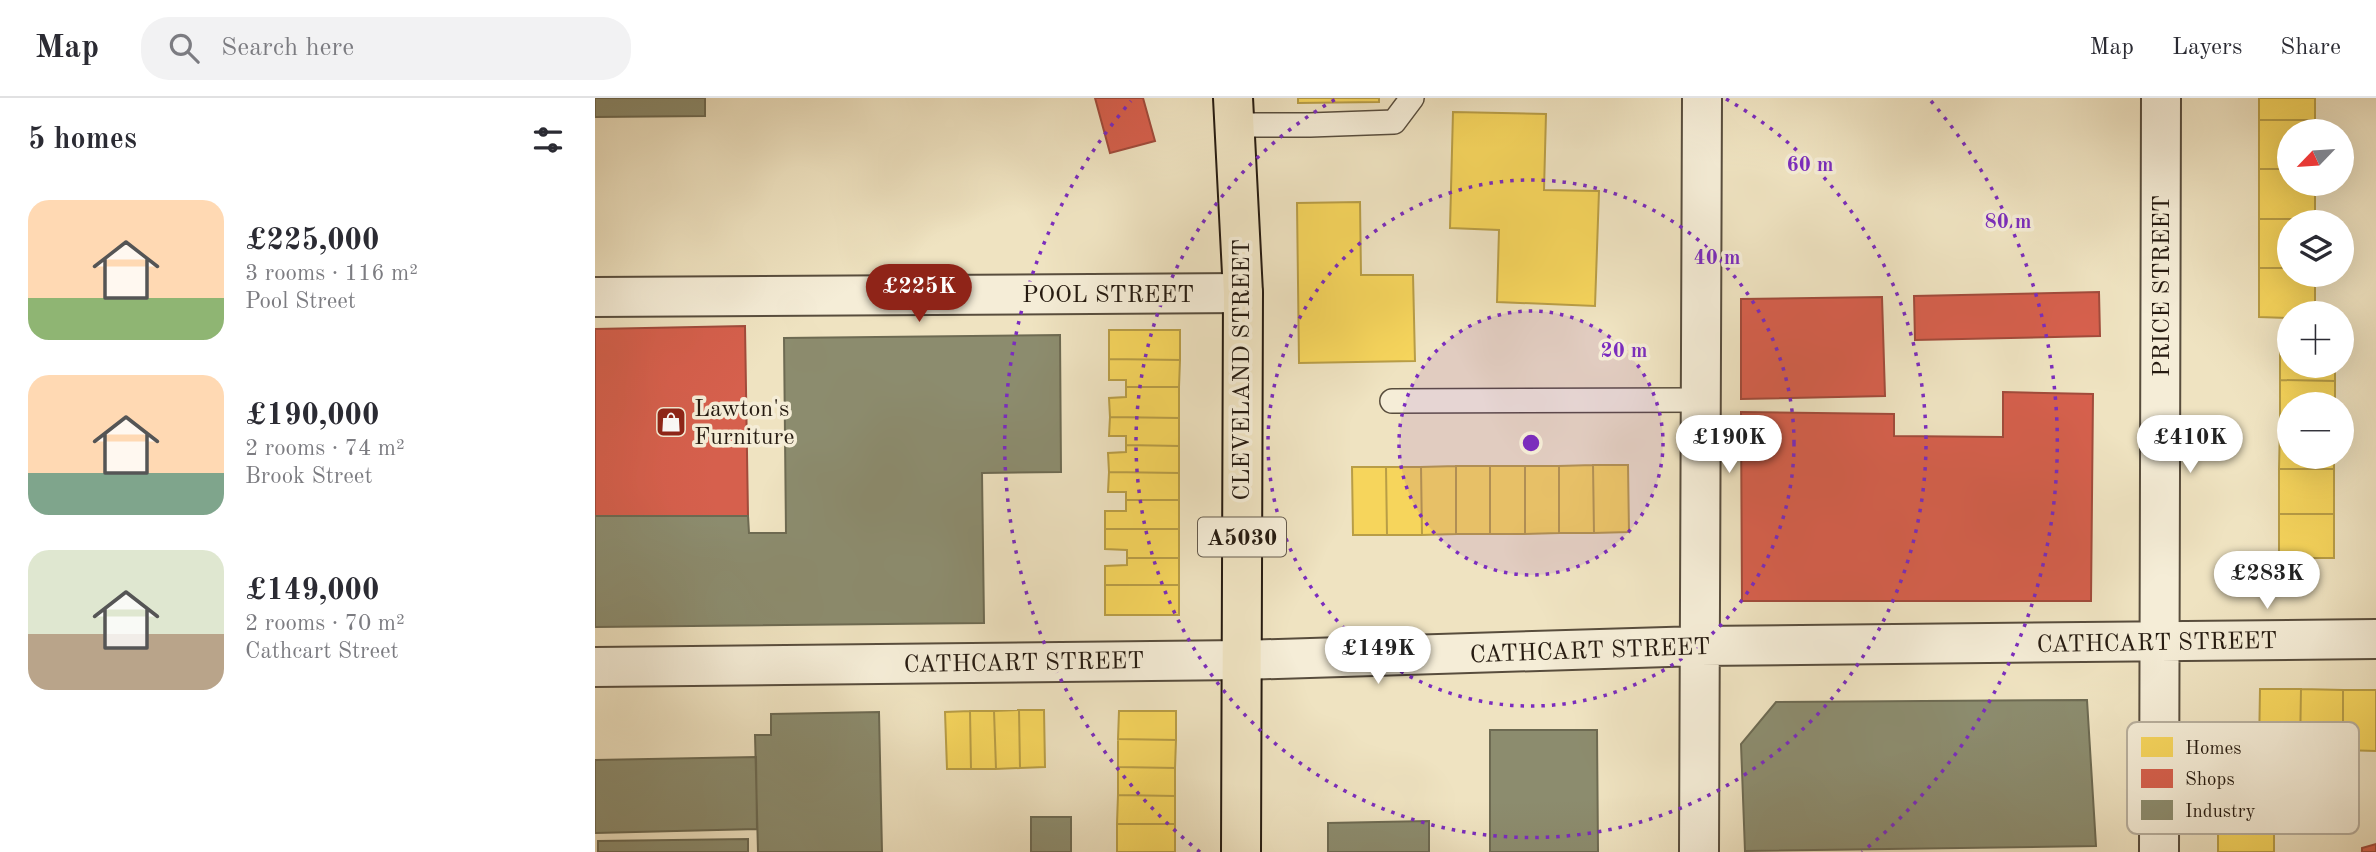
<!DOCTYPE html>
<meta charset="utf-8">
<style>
:root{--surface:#fff;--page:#f2f2f3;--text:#2b2b33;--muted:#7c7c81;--line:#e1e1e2;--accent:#8f2418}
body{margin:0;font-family:"Old Standard TT",serif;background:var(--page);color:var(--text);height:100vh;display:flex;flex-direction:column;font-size:26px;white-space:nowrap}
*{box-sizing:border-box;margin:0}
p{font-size:23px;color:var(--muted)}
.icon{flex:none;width:38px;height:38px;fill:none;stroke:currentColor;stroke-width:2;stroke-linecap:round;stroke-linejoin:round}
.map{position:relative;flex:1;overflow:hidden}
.details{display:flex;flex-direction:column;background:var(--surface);width:595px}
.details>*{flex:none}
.needle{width:46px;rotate:245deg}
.fabs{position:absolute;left:1682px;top:21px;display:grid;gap:14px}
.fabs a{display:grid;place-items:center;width:77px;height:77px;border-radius:50%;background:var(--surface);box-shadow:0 7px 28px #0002;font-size:35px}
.price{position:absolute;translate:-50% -60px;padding:0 16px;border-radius:24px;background:#fff;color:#222;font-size:23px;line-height:46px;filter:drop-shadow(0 2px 4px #0008)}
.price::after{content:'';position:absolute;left:50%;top:42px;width:21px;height:16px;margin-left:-10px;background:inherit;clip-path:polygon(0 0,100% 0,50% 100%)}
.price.on{background:var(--accent);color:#fff}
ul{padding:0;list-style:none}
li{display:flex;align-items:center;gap:21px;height:175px;padding:0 28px}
li span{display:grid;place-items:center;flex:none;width:196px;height:140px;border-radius:21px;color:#555}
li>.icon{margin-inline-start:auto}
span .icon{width:84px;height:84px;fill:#fffc;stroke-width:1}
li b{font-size:30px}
h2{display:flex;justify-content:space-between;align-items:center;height:84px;padding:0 28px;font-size:30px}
header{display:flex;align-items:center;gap:42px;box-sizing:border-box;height:98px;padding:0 35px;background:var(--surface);border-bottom:2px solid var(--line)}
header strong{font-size:33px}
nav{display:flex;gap:38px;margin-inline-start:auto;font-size:24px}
.search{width:490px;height:63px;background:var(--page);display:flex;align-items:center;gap:18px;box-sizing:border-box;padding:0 24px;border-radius:28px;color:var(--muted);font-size:26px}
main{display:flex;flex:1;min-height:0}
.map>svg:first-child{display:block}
</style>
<header>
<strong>Map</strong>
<div class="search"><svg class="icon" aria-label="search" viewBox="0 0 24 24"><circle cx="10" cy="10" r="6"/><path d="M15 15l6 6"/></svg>Search here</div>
<nav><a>Map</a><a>Layers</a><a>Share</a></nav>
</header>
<main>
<section class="details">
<h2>5 homes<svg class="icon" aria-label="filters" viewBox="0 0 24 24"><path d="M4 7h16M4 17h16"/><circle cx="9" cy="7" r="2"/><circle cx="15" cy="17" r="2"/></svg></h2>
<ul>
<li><span style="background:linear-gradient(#ffd9b3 70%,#8fb573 0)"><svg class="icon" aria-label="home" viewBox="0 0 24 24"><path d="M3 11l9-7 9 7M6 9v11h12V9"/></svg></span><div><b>£225,000</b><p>3 rooms · 116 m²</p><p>Pool Street</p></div></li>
<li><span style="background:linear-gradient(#ffd9b3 70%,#7fa58c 0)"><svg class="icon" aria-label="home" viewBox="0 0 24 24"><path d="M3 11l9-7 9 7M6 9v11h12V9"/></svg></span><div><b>£190,000</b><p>2 rooms · 74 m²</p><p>Brook Street</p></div></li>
<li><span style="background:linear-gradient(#dfe7d0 60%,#b9a48a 0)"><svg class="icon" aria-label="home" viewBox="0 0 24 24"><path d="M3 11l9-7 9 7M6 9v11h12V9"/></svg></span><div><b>£149,000</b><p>2 rooms · 70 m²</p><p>Cathcart Street</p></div></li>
</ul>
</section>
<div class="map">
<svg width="1781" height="754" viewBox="0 0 1781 754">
<rect width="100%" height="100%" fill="#efe3c1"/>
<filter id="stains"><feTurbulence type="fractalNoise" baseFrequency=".00286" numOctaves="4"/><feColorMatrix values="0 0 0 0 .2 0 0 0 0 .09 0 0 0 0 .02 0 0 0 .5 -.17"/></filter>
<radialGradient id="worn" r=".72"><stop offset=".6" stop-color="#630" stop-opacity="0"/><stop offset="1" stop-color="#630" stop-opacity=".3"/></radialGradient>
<path fill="#f6d55c" stroke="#b89d46" stroke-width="2" d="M703,0H784V4L703,5Z
M1664,0H1720V22H1664Z
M858,14L951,16L949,92L1004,93L1000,208L902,204L904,132L855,130Z
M1664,22H1720V33H1694V71H1664Z
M1664,71H1694V86H1720V121H1664Z
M765,104L766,177H818L820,263L704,265L702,105Z
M1664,121H1720V124H1694V170H1664Z
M1664,170H1694V177H1720V215H1694V220L1664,219Z
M514,232H585V262L514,261Z
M1685,238H1694V268H1740V283L1685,282Z
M514,261L585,262L584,289H531V282H514Z
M1685,282L1740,283V306H1694V327H1685Z
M531,289H584V320L515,319L514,300L531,299Z
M515,319L584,320V348L531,347V338H514Z
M1685,327H1694V359H1739V371H1684Z
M531,347L584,348V375L514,374L513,355L531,354Z
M998,367L999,435H964V368Z
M998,367H1033L1034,434L999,435Z
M861,368H895V436H861Z
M861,368V436L827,437L826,369Z
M895,368H930V436H895Z
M930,368H964V435L930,436Z
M757,369H791L792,437H758Z
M791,369H826L827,437H792Z
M1684,371H1739V416H1684Z
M514,374L584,375V402H531V394H513Z
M531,402H584V431H510V413H531Z
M1684,416H1739V460H1684Z
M510,431H584V460H532V452L510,451Z
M532,460H584V487H510V468L532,467Z
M510,487H584V517H510Z
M1665,591H1706L1705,652H1664Z
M1706,591L1748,592V652H1705Z
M1748,592H1781V653L1748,652Z
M424,612H449L450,669L425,670Z
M424,612L425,670L401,671L399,613Z
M375,613L376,671H352L350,614Z
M375,613H399L401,671H376Z
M524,613H581V642L523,641Z
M523,641L581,642L580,670L523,669Z
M523,669L580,670V698L523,697Z
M1623,675L1679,676V754H1623Z
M523,697L580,698V726H522Z
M522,726H580V754H522Z"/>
<path fill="#d6604d" stroke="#a14b3b" stroke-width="2" d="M500,0H548L560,43L515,55Z
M1504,194L1505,238L1320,242L1319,198Z
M1287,199L1290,298L1146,301V201Z
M150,228L153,418H0V231Z
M1408,294L1498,296L1496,503H1147L1146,314L1299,316V338L1408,339Z
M1781,746V754H1767V750Z"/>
<path fill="#8c8c6e" stroke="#6d6a52" stroke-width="2" d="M0,0H110V18L0,19Z
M465,237L466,374L387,375L389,525L0,529V418H153L154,435H191L189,240Z
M1492,602L1501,748L1150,753L1146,646L1181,604Z
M284,614L287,754H163L160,637H176V616Z
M895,632H1002L1003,754H895Z
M161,659L162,731L0,735V662Z
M436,719H476V754H436Z
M834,723V754H733V725Z
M153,741V754H3V743Z"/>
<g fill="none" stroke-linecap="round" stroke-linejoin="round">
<g stroke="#584d3d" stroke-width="26">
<path id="lane" d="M640,27H715L799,24L817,0
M797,303L1104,302"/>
</g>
<g stroke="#584d3d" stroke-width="42">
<path id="street" d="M0,199L648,195
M0,569L647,562L1105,548L1781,541
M1104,754L1107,0
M1564,754L1566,0"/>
</g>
<g stroke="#261b11" stroke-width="42">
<path id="primary" d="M638,0L648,195L646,754"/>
</g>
<use href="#lane" stroke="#f5edd7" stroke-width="23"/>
<use href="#street" stroke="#f5edd7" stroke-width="38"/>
<use href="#primary" stroke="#efe3c1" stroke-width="38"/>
</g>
<circle cx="936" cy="345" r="132" fill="#7b2cbf" fill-opacity=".12"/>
<g fill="none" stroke="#7b2cbf" stroke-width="3.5" stroke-dasharray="3.5 7">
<circle cx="936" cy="345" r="132"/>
<circle cx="936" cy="345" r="263"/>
<path d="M1131 1A395 395 0 1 1 741 1"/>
<path d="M605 754A526 526 0 0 1 536 3M1336 3A526 526 0 0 1 1267 754"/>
</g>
<defs>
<g id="shop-square" transform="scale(1.575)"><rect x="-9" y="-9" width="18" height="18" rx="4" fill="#8f2418" stroke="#f5edd7"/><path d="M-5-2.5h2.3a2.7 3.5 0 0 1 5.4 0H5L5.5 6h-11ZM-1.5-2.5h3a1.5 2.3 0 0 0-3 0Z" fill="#fff"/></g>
</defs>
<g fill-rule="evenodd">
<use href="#shop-square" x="76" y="324"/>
</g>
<g text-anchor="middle" stroke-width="7" stroke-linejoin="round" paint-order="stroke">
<rect fill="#f5edd7" stroke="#645a4c" stroke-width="2" x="603" y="419.5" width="88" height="39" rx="5"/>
<g font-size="23" font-weight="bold" fill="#261b11">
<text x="647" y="447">A5030</text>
</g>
<g font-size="24" fill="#261b11" stroke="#f5edd7">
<text transform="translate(1566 188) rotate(-90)" y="8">PRICE STREET</text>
<text x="513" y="204">POOL STREET</text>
<text transform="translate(646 272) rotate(-90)" y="8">CLEVELAND STREET</text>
<text transform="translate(1562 544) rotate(-1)" y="8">CATHCART STREET</text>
<text transform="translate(995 552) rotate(-2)" y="8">CATHCART STREET</text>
<text transform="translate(429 564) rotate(-1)" y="8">CATHCART STREET</text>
</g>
<g font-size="24" fill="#261b11" stroke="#f5edd7" text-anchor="start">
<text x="99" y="318">Lawton's<tspan x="99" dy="28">Furniture</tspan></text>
</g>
</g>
<rect x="1532" y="624" width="232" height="112" rx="10" fill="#f5edd7" stroke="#b7ae9c" stroke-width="2"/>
<rect x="1546" y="639" width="32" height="20" fill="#f6d55c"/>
<rect x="1546" y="671" width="32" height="19" fill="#d6604d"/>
<rect x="1546" y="702" width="32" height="20" fill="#8c8c6e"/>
<g font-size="19" fill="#261b11">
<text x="1590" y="656">Homes</text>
<text x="1590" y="687">Shops</text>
<text x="1590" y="719">Industry</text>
</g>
<circle cx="936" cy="345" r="10" fill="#7b2cbf" stroke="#f5edd7" stroke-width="3.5"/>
<g font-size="21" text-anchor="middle" font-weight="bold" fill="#7b2cbf" stroke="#f5edd7" stroke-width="7" stroke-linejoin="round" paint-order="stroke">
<text x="1215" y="73">60 m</text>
<text x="1413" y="130">80 m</text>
<text x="1122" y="166">40 m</text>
<text x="1029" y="259">20 m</text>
</g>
<rect width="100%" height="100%" filter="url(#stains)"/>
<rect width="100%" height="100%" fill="url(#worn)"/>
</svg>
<div class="fabs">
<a><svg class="needle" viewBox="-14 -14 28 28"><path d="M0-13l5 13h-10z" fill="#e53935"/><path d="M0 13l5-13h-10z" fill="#7c7c81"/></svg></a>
<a><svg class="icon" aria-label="layers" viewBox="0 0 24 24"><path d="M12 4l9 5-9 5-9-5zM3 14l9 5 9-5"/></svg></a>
<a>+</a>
<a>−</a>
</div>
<b class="price on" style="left:324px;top:226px">£225K</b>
<b class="price" style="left:1134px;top:377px">£190K</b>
<b class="price" style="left:1595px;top:377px">£410K</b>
<b class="price" style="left:1672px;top:513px">£283K</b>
<b class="price" style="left:783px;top:588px">£149K</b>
</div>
</main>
